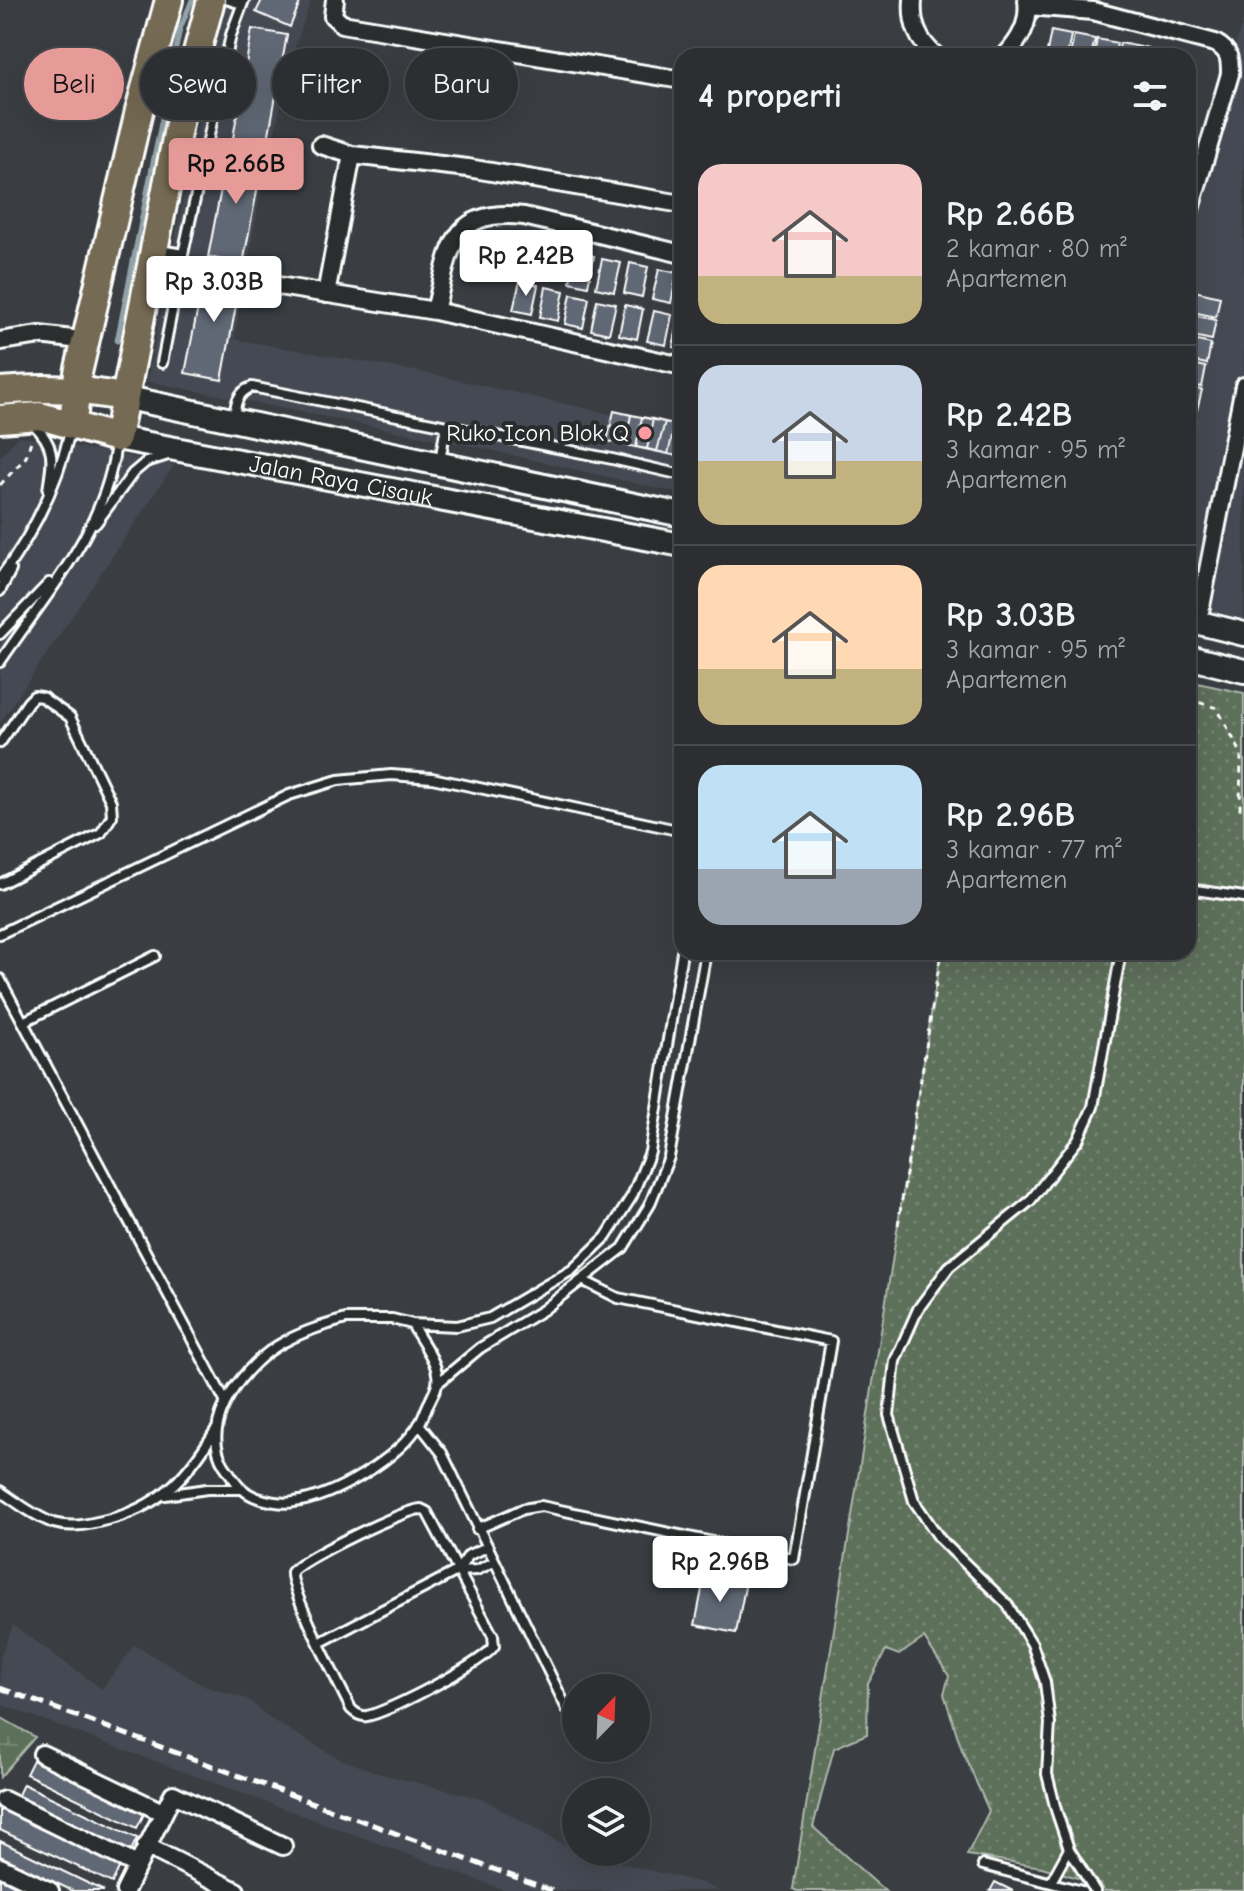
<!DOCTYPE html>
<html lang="id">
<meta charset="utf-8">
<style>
:root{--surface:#2c2e32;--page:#34363a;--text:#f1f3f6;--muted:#a6a8ac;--line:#484a4d;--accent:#e69b98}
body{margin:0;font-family:"Comic Neue",sans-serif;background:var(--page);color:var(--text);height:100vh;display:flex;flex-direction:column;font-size:30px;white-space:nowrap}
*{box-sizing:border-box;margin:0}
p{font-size:26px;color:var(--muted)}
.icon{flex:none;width:44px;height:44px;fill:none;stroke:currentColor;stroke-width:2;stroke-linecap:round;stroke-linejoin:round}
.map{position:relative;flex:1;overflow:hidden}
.details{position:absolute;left:674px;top:48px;width:522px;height:912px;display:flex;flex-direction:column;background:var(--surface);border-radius:24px;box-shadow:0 8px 32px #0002,0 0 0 2px var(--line)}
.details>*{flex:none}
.banner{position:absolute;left:24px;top:48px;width:530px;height:72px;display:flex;gap:16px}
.needle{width:52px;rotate:23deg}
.fabs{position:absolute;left:562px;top:1674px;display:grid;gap:16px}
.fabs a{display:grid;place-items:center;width:88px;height:88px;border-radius:50%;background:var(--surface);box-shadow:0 8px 32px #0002,0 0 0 2px var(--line);font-size:40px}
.price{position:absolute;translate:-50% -68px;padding:0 18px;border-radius:8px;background:#fff;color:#222;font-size:26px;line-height:52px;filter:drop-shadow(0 2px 4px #0008)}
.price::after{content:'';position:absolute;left:50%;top:48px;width:24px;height:18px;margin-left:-12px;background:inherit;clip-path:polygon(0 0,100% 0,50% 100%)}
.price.on{background:var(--accent);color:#111}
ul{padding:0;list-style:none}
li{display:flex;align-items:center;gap:24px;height:200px;padding:0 24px}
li+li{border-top:2px solid var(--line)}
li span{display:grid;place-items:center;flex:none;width:224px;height:160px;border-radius:24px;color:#555}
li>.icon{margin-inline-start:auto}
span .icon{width:96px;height:96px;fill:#fffc;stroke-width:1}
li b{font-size:34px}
h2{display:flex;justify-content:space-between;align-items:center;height:96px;padding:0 24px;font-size:34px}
.pill{padding:0 28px;border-radius:36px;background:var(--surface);box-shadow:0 8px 32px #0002,0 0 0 2px var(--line);font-size:28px;line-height:72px}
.pill.on{background:var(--accent);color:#111}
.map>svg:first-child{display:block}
</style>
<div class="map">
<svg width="1244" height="1891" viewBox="0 0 1244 1891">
<defs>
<pattern id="grass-dots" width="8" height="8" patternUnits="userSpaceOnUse" patternTransform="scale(2)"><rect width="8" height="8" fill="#5d705a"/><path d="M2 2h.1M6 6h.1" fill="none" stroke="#758573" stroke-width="1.8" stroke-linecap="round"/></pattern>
<pattern id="wetland-marsh" width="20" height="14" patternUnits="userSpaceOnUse" patternTransform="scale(2)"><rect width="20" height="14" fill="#5d705a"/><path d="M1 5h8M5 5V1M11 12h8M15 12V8" fill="none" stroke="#758573"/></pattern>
</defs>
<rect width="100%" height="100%" fill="#3a3e43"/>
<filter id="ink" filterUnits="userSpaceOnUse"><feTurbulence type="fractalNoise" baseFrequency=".0125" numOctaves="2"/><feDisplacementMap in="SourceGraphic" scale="16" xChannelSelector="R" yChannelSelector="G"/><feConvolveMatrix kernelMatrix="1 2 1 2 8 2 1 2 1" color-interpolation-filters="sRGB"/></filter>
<g filter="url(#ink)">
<path fill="#454a52" d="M226,0H311L293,54L261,190L234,339L426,373L682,430V494L481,448L147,381L213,47Z
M1244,18V623L1188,609V245L1232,56Z
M19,436L174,465L0,723V457Z
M13,1625L102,1689L135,1645L204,1686L247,1699L272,1720L338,1758L381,1774L483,1799L576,1852L702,1883L719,1891H507L0,1704V1658Z"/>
<path fill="url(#grass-dots)" stroke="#aeb8ac" stroke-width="2" d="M1188,681L1244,693V1891H1104L1100,1885L1042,1867L967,1855L989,1811L962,1750L944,1694L949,1676L924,1638L899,1655L886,1650L868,1684L867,1734L834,1748L813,1827L885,1891H797L793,1889L941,952H1188Z"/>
<path fill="url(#wetland-marsh)" stroke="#aeb8ac" stroke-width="2" d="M0,1717L35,1737L0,1777Z"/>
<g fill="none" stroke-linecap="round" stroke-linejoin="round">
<path stroke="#92a3a9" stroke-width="5" d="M117,341L180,29L192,0"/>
</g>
<path fill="#606775" stroke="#fff" stroke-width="2" d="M262,0H301L290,27L256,12Z
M252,29L287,35L267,145L233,138Z
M1051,31L1071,35L1067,56H1046Z
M1074,35L1095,39L1091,56H1070Z
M1097,39L1117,43L1115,56H1094Z
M1120,43L1141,47L1139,56H1118Z
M1144,47L1164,52V56H1142Z
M229,147L264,154L243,264L208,257Z
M576,252L594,256L588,286L570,282Z
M602,259L621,263L614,292L596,288Z
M630,263L648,267L642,297L624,293Z
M206,267L242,274L222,380L185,373Z
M659,269L677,273L671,303L652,299Z
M520,281L538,285L532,314L513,310Z
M546,287L564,291L558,321L540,317Z
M1190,290L1220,297L1216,317L1188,311Z
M571,294L589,298L583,328L565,324Z
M597,300L616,304L609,334L591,330Z
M625,305L643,309L637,339L619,335Z
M654,311L672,315L666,345L647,341Z
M1188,314L1216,320L1212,340L1188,335Z
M679,317L682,318V349L673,347Z
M1188,339L1211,344L1207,364L1188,360Z
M1188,363L1206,367L1202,387L1188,384Z
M1188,387L1202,390L1197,410L1188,408Z
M614,411L682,426V457L607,441Z
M614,411L631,415L625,445L607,441Z
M631,415L642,417L636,447L625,445Z
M642,417L653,419L647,449L636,447Z
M1188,418L1196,419L1192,439H1188Z
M653,419L665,422L657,451L647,449Z
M665,422L675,424L668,454L657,451Z
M675,424L682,426L677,456L668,454Z
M705,1574L746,1582L736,1633L695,1625Z
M33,1760L144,1814L137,1828L26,1774Z
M23,1784L137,1838L131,1851L17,1797Z
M0,1809L120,1866L112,1883L0,1830Z
M0,1841L104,1891H73L0,1856Z
M0,1878L25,1891H0Z
M995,1882L1013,1891H990Z"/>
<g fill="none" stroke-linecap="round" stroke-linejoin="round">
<g stroke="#fff" stroke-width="14">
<path id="service" d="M229,0L242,4
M160,250L183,254L162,363
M183,254L231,35L244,0
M234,419C235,405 237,392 252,387L612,459L682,475
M32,423C56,445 53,459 48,490
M440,461L446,426
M96,523L133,473L146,462L168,455
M0,578C34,533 58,483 71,428
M0,591L11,570
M0,634L49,583
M0,662C46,594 107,527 116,443
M0,743L28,702L34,696L42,697L70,717L111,802L112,816L101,833L0,884
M1188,889L1244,897
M0,934L289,795L338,780L391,775L432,778L682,831
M0,979L225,1401
M23,1022L155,956
M346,1319H392L412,1324C420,1341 441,1364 437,1384C436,1390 432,1396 430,1401C426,1408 424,1416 420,1423C399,1458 334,1497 294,1502C284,1504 268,1501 258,1498C240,1492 234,1479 224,1465C197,1423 247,1361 284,1342C304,1331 325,1325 346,1319Z
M412,1324L457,1326L490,1318L572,1270L606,1237L632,1196L650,1152L682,952
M438,1383L480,1348L543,1310L623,1248L649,1206L669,1157L706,952
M419,1424L442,1453L567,1709
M0,1491C16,1502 34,1516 53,1523C70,1528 86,1525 102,1521C158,1509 186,1478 215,1431
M165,1495L207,1489H240
M421,1509L427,1512L493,1636L494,1646C483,1663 388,1712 367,1716C360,1717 355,1713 351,1709C340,1686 289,1589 292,1572C303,1558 403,1510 421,1509Z
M477,1529L523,1509L541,1506L794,1559L831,1341L618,1298L582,1280
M457,1571L477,1570L494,1562
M319,1643L457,1571L469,1555L487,1547
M983,1865L1082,1891
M1051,1882L1069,1849
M1095,1891L1069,1849L1056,1810L1047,1774L1050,1723L1045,1682L1032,1644L1007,1604L940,1539L914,1501L889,1415L895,1361L918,1309L949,1267L1030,1201L1078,1140L1093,1107L1121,952"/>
</g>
<g stroke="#fff" stroke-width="22">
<path id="minor" d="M335,0L333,16L342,24L682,80
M913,0C911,24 918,41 936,56
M1028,6L1093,11L1215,43C1230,51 1230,59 1230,74L1188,216
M1005,56C1020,40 1030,23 1027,0
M321,145L352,155L468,168L682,204
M266,284L435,311L682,366
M326,294L352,155
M435,311C450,252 448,207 524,216L682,254
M0,341L40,335L80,340
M1198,622L1244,386
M42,1754L162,1812
M4,1800L137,1865
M146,1846L236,1891
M0,1867L50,1891
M125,1891L173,1794L283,1846"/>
</g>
<g stroke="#fff" stroke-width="28">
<g id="secondary">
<path d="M123,397L682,515"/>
<path id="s1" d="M117,438L682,545"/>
<path d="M1188,620L1244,634"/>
<path d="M1188,657L1244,671"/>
</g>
</g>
<g stroke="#fff" stroke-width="32">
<path id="primary" d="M0,391C47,387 77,389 123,397
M0,419L40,416L117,438L182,108L211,0
M73,423L78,373L139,111L169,0"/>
</g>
<path stroke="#fff" stroke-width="3" stroke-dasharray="6 6" stroke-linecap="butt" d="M0,485L26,457L31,441
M1188,699L1217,708L1241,753L1240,810L1244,811
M898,1225L941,952"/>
<use href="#service" stroke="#2a2d2e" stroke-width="8"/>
<use href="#minor" stroke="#2a2d2e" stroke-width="16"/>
<use href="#secondary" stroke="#2a2d2e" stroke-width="22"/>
<use href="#primary" stroke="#746b52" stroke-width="26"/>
<path stroke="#fff" stroke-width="5" stroke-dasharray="12 6" stroke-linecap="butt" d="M0,1688L553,1891"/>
</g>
</g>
<circle fill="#ff9aa2" stroke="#2a2d2e" stroke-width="3" cx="645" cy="433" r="8"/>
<g text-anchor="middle" stroke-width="8" stroke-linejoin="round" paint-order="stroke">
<g font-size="24" fill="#fff" stroke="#2a2d2e" text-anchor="end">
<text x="629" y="441">Ruko Icon Blok Q</text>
</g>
<g font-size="24" fill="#fff" stroke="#2a2d2e">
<text dy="8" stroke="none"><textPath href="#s1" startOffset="228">Jalan Raya Cisauk</textPath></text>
</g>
</g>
</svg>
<div class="fabs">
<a><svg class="needle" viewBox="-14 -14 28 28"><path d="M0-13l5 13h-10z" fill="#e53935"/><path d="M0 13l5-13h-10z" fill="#a6a8ac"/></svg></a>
<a><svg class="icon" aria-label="layers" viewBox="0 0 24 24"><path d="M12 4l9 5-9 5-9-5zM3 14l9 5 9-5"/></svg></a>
</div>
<b class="price on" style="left:236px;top:206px">Rp 2.66B</b>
<b class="price" style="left:526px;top:298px">Rp 2.42B</b>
<b class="price" style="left:214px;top:324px">Rp 3.03B</b>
<b class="price" style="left:720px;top:1604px">Rp 2.96B</b>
<div class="banner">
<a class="pill on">Beli</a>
<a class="pill">Sewa</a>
<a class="pill">Filter</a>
<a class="pill">Baru</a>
</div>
<section class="details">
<h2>4 properti<svg class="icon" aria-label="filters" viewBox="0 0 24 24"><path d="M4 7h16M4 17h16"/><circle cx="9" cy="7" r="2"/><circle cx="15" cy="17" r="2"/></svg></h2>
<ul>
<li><span style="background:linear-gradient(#f6c9c9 70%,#c2b280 0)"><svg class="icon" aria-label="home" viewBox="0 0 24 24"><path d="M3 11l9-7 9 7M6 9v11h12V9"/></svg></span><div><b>Rp 2.66B</b><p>2 kamar · 80 m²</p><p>Apartemen</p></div></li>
<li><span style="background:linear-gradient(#c9d6e8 60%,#c2b280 0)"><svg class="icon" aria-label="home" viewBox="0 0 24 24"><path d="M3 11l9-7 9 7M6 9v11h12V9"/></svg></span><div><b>Rp 2.42B</b><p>3 kamar · 95 m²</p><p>Apartemen</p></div></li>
<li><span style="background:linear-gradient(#ffd9b3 65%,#c2b280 0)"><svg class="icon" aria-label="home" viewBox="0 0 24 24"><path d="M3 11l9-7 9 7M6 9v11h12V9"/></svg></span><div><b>Rp 3.03B</b><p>3 kamar · 95 m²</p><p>Apartemen</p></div></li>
<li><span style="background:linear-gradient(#bfe0f5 65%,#9aa5b1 0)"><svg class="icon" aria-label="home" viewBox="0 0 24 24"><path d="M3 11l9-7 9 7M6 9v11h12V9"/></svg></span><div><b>Rp 2.96B</b><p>3 kamar · 77 m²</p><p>Apartemen</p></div></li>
</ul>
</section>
</div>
